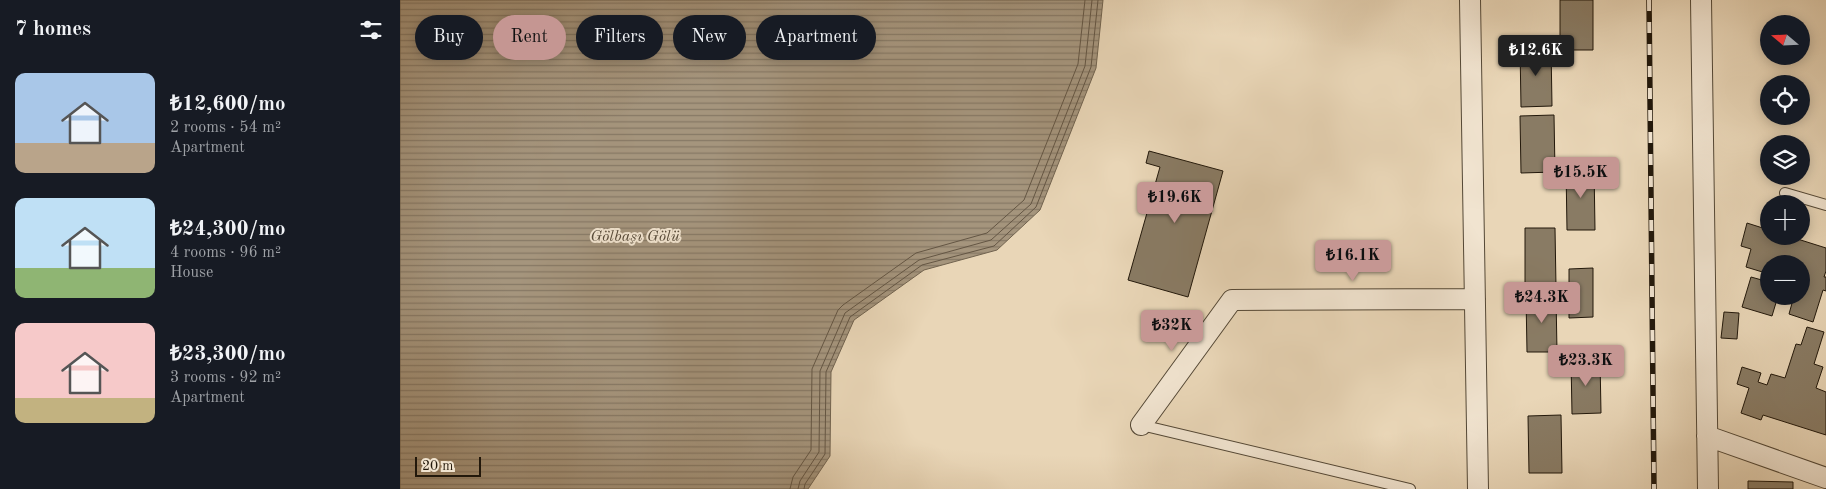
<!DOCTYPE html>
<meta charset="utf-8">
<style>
:root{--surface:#171b24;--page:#20242c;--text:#f1f3f6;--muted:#9ea1a6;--accent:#c59692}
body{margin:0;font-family:"Old Standard TT",serif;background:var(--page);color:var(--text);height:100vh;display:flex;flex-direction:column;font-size:19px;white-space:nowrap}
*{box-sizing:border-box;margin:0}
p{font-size:16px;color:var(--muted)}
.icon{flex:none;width:28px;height:28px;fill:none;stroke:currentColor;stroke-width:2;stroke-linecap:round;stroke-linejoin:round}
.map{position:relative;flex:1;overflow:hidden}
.side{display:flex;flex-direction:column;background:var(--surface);width:400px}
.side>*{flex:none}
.top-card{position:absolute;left:15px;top:15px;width:475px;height:45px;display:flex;gap:10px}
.needle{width:32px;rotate:289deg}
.tools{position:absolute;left:1360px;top:15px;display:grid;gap:10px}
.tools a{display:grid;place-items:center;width:50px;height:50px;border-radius:50%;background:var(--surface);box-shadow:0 2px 12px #0003;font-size:25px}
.scale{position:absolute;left:15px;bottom:12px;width:66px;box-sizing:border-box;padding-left:5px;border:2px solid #22180b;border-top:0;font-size:14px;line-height:18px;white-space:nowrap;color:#22180b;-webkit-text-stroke:4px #f1e4d0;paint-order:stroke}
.price{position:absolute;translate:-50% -42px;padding:0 11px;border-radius:5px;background:var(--accent);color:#111;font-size:16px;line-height:32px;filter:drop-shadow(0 1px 2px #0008)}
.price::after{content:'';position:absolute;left:50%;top:30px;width:15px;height:11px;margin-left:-8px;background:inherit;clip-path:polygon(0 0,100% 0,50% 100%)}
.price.on{background:#222;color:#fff}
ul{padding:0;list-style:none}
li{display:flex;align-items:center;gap:15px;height:125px;padding:0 15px}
li span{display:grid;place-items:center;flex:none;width:140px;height:100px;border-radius:10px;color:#555}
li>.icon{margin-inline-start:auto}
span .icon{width:60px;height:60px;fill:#fffc;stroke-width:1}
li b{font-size:21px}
h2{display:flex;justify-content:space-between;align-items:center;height:60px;padding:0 15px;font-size:21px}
.tag{padding:0 18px;border-radius:22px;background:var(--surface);box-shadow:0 2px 12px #0003;font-size:18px;line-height:45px}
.tag.on{background:var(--accent);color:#111}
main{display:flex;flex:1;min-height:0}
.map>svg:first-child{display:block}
</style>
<main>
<section class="side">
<h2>7 homes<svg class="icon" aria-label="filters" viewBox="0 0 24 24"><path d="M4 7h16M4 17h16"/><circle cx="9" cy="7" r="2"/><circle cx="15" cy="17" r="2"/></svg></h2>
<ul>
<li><span style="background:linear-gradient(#a9c7e8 70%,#b9a48a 0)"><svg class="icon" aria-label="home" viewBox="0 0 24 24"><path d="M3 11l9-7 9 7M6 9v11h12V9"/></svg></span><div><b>₺12,600/mo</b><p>2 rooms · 54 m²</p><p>Apartment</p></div></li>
<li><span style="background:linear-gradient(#bfe0f5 70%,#8fb573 0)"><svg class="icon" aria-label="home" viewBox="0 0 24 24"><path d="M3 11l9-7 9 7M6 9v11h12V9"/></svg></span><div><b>₺24,300/mo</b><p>4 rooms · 96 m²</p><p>House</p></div></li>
<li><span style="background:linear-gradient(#f6c9c9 75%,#c2b280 0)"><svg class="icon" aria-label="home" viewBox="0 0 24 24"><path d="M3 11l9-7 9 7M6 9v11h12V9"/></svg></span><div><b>₺23,300/mo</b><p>3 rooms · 92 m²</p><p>Apartment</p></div></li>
</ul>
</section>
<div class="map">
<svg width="1426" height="489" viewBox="0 0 1426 489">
<defs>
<pattern id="water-rules" width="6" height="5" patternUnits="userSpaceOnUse" patternTransform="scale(1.25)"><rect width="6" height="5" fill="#a5957d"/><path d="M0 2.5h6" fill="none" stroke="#867965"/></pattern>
</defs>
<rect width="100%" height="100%" fill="#e9d6b7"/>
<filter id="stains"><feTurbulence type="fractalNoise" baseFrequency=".004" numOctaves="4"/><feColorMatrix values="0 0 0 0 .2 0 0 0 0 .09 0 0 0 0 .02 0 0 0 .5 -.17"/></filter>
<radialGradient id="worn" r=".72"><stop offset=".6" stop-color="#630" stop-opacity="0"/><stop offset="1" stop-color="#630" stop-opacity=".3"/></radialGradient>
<path fill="url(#water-rules)" stroke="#71634f" d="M0,0H703L696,68L640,210L597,250L524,270L454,320L431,372L430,456L408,489H0Z"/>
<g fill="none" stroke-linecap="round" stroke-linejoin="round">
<path stroke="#645644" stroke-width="1" d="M390,489L393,477L411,450L412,369L438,310L443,305L516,253L587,233L624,200L678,64L685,0
M398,489L400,481L419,452L420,371L445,313L519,260L591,240L631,204L685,66L692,0
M404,489L405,484L425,454L426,372L450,317L522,265L594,246L636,207L691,67L698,0"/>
</g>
<path fill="#897b64" stroke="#22180b" d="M1160,0H1193V50H1160Z
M1120,47H1151L1152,106L1121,107Z
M1154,115L1155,172L1121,173L1120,116Z
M749,151L823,171L788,297L728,280L760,167L746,163Z
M1194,167L1195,230H1167L1166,168Z
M1347,223L1369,230V236H1388L1426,248V271L1424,277H1426V291L1423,290L1413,322L1389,314L1394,296H1401V264H1369V274L1346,267L1351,249L1341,246Z
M1125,228H1155L1156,287H1125Z
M1193,268V317L1169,318V269Z
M1351,277L1369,282V296H1378L1372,316L1342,307Z
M1126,296H1156L1157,352H1127Z
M1324,312L1339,313L1337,339L1321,338Z
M1407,327L1424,332L1414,364L1423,367L1416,388L1426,392V435L1363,415L1361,420L1341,413L1349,388L1337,384L1342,367L1361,373L1358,382L1367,385L1371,374L1385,378L1396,344L1401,345Z
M1171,360H1200L1201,413L1172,414Z
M1161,415L1162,473H1129L1128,416Z
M1348,481L1393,482V489H1348Z"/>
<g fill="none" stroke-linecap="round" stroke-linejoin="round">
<g stroke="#544836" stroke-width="12">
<path id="lane" d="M1385,193L1426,205
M741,425L1010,489"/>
</g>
<g stroke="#544836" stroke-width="22">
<path id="street" d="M1070,0L1078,489
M1301,0L1308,489
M741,425L832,300L1075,299
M1307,436L1426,478"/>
</g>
<use href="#lane" stroke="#f1e4d0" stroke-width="10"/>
<use href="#street" stroke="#f1e4d0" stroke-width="20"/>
<g stroke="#22180b" stroke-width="5.5">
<path id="rail" d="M1249,0L1254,489"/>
</g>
<use href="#rail" stroke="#f1e4d0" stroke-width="4" stroke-dasharray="11" stroke-linecap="butt"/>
</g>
<g text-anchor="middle" stroke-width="4" stroke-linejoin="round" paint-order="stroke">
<g font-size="16" font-style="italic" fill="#564a39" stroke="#f1e4d0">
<text x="235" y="241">Gölbaşı Gölü</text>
</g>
</g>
<rect width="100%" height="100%" filter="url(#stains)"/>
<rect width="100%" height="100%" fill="url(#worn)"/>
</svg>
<div class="tools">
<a><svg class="needle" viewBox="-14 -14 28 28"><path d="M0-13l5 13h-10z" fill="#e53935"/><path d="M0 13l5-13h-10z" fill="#9ea1a6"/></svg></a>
<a><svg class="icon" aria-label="locate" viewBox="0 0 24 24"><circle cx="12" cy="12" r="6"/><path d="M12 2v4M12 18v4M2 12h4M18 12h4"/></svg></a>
<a><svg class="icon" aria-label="layers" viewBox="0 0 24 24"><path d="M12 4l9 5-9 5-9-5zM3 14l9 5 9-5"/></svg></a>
<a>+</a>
<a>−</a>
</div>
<div class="scale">20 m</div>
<b class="price on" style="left:1136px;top:77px">₺12.6K</b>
<b class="price" style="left:1181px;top:199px">₺15.5K</b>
<b class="price" style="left:775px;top:224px">₺19.6K</b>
<b class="price" style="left:953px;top:282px">₺16.1K</b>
<b class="price" style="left:1142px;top:324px">₺24.3K</b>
<b class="price" style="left:772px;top:352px">₺32K</b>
<b class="price" style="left:1186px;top:387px">₺23.3K</b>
<div class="top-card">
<a class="tag">Buy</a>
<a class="tag on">Rent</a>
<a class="tag">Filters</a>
<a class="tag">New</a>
<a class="tag">Apartment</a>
</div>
</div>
</main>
